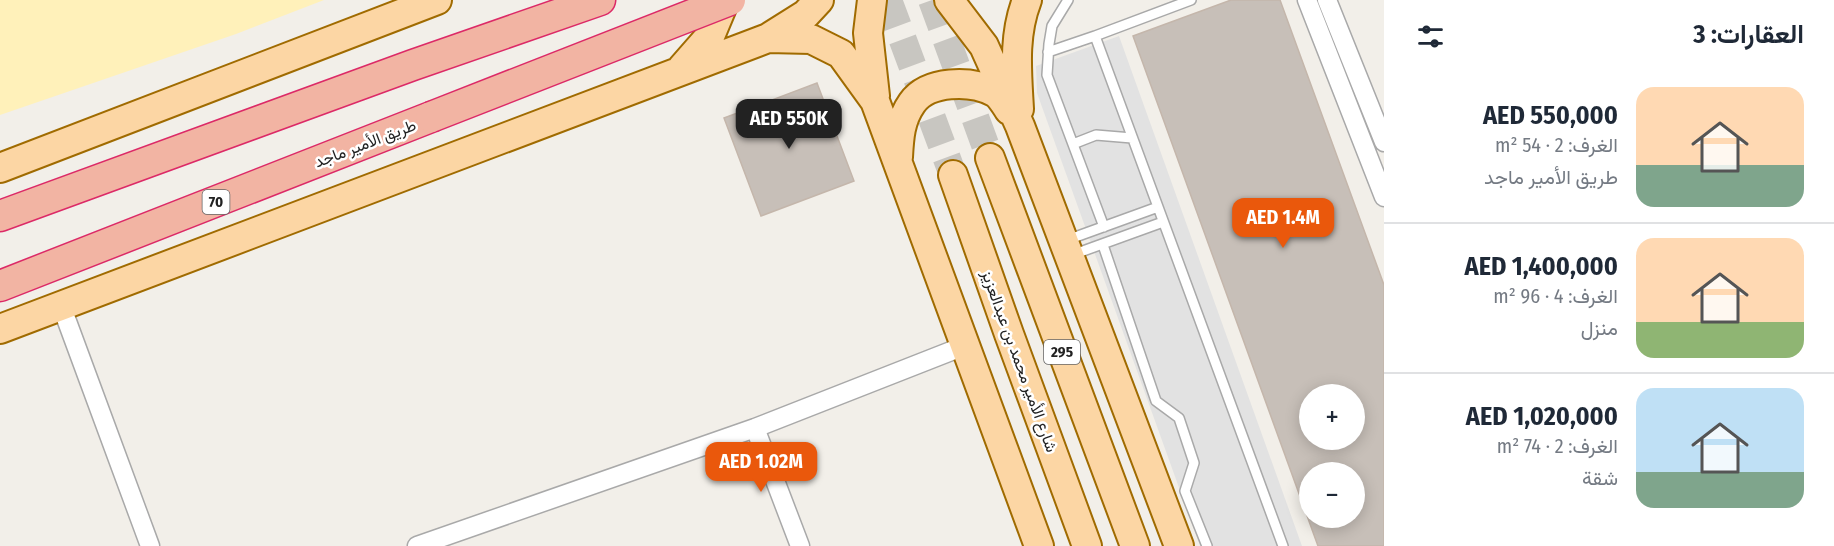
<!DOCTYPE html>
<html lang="ar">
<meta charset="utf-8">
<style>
:root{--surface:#fff;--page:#f6f6f7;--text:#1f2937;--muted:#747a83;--line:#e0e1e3;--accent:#ea580c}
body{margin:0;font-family:"Fira Sans Condensed",Vazirmatn,sans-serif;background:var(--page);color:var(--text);direction:rtl;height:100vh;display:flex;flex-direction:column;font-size:22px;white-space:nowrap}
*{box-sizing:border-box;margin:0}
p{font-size:20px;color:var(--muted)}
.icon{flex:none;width:33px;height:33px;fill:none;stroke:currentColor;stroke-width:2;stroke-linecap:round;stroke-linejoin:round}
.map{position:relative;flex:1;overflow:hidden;direction:ltr}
.panel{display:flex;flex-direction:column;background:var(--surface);width:450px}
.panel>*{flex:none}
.buttons{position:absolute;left:1299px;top:384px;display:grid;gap:12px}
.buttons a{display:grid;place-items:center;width:66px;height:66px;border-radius:50%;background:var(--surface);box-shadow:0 3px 15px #0003;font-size:30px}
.price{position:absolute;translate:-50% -51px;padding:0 14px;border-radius:12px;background:var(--accent);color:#fff;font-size:20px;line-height:39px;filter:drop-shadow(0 2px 3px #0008)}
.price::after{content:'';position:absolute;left:50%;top:36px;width:18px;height:14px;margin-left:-9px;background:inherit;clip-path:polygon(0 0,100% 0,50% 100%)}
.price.on{background:#222;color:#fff}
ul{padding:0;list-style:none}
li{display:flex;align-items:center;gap:18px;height:150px;padding:0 30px}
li+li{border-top:2px solid var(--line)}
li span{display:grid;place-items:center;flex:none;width:168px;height:120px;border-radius:18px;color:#555}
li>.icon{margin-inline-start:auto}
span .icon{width:72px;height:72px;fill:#fffc;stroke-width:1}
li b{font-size:26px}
h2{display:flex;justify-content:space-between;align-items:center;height:72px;padding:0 30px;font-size:26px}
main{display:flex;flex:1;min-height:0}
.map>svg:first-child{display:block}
</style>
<main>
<section class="panel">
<h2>العقارات: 3<svg class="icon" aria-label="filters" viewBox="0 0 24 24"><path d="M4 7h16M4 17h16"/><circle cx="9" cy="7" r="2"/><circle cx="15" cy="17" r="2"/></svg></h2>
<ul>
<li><span style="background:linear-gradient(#ffd9b3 65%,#7fa58c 0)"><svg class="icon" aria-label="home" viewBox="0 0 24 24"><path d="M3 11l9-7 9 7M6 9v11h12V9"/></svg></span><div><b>AED 550,000</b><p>الغرف: 2 · 54 m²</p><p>طريق الأمير ماجد</p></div></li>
<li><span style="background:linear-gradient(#ffd9b3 70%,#8fb573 0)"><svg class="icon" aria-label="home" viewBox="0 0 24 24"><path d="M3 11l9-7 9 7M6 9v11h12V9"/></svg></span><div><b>AED 1,400,000</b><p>الغرف: 4 · 96 m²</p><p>منزل</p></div></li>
<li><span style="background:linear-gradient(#bfe0f5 70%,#7fa58c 0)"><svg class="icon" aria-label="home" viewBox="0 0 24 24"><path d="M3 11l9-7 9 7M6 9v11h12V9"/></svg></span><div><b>AED 1,020,000</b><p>الغرف: 2 · 74 m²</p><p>شقة</p></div></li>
</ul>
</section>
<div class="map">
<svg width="1384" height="546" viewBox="0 0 1384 546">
<rect width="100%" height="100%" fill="#f2efe9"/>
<path fill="#fff1ba" d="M0,0H324L236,34L0,115Z"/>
<path fill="#e2e2e2" d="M1119,36L1302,546H1200L1037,93L1036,66Z"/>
<path fill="#c7bfb8" stroke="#c4b6ab" stroke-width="1.5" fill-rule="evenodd" d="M1231,0H1280L1384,285V546H1318L1133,36ZM1310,394H1354V440H1310ZM1310,472H1354V518H1310Z
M817,83L854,181L761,216L724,118Z"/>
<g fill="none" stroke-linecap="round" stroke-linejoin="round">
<path stroke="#c8c6c1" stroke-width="28" stroke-dasharray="28 14" stroke-linecap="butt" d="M888,0L953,175
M932,0L990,158"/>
<g stroke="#a9a9a9" stroke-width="12">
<path id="service" d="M1068,0L1052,26L1049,44L1047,75L1104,227
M1191,0L1095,36L1283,546
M1048,52L1095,36
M1073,144L1096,135L1132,138
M1067,240L1158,207
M1104,248L1156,401L1179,418L1194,463L1185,491L1207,546
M1072,255L1163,222"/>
</g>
<g stroke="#a9a9a9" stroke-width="21">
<path id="minor" d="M1307,0L1384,197
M1327,0L1384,142
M61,305L150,546
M755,428L800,546
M417,546L755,428L964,346"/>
</g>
<g stroke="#a06b00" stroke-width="32">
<path id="primary" d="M872,0L868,33L875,96
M949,0L984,46L1020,126L1179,546
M768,38L811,39L841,54L875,101L1039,546
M682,68L710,36L725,0
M1019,109C1017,72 1013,36 1027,0
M898,157C899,138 900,120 912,103C928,80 971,80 994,92C1000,95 1005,104 1009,110
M990,158L1135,546
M0,168L437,0
M953,175L1009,334L1087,546
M0,329L768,38L806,14L819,0"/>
</g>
<g stroke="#dc2a67" stroke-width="33">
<path id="trunk" d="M0,216L413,65L600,0
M0,286L431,117"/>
</g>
<use href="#service" stroke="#fff" stroke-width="9"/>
<use href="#minor" stroke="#fff" stroke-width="18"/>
<use href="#primary" stroke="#fcd6a4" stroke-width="28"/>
<use href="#trunk" stroke="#f2b4a3" stroke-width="30"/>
<g stroke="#dc2a67" stroke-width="33" stroke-linecap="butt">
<path id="trunk-bridge" d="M431,117L730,0"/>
</g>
<use href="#trunk-bridge" stroke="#f2b4a3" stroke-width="30"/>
</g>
<g text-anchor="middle" stroke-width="5" stroke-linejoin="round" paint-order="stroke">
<g fill="#fff" stroke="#646464" stroke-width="1.5">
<rect x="202.5" y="190" width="27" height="24" rx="4.5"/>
<rect x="1044" y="340" width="36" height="24" rx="4.5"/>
</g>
<g font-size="15" font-weight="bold" fill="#222">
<text x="216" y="207">70</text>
<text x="1062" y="357">295</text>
</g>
<g font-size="16" fill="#222" stroke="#fff">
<text transform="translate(365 143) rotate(-21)" y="6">طريق الأمير ماجد</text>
<text transform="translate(1020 361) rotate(70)" y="6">شارع الأمير محمد بن عبدالعزيز</text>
</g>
</g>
</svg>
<div class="buttons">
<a>+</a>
<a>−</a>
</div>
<b class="price on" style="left:789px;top:150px">AED 550K</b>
<b class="price" style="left:1283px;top:249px">AED 1.4M</b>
<b class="price" style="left:761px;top:493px">AED 1.02M</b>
</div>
</main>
